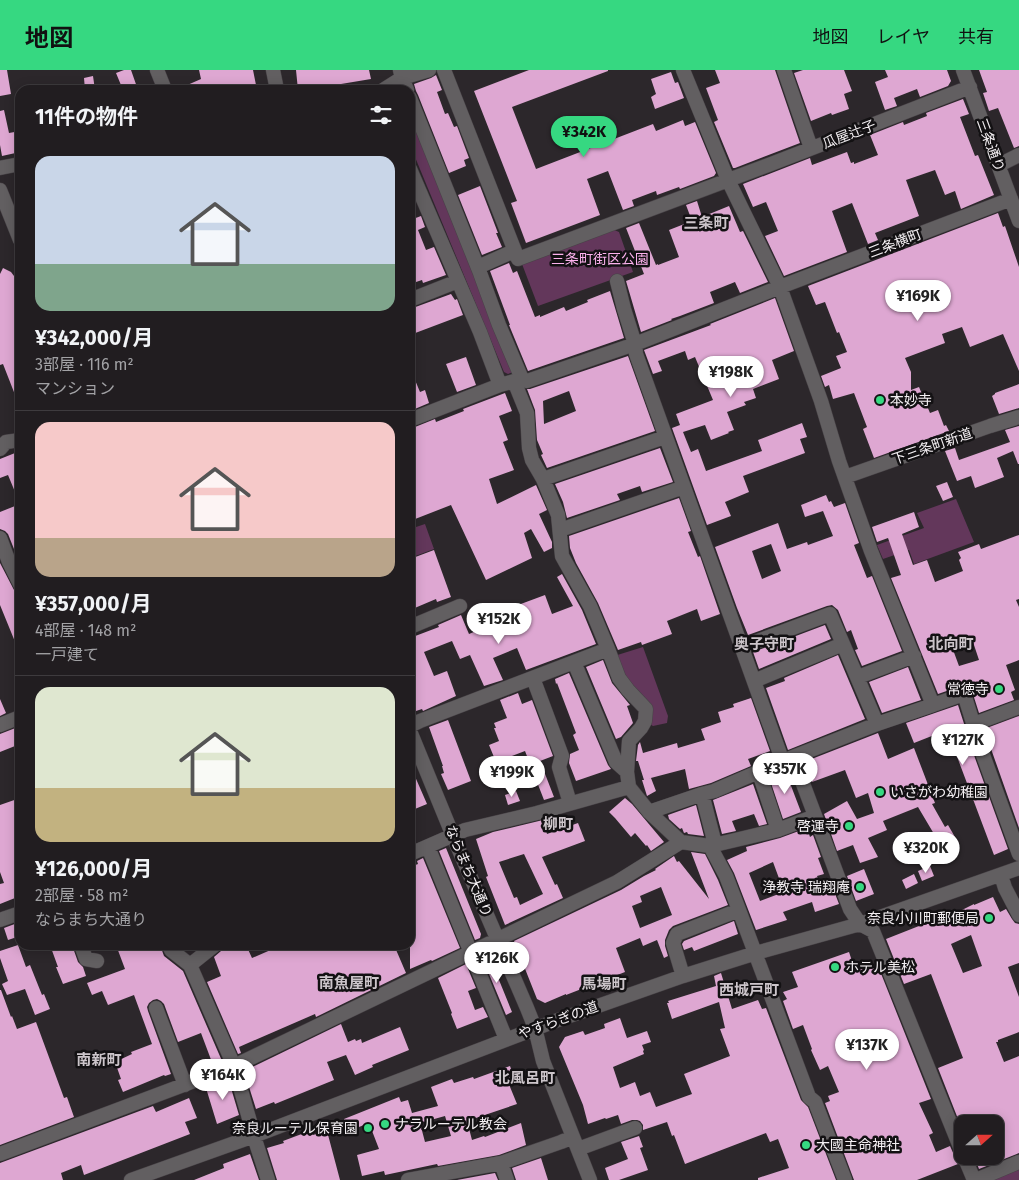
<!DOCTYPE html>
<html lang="ja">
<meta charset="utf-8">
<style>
:root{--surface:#211d20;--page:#292629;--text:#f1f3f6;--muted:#a2a2a5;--line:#3e3b3e;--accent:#36d881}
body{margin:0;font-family:"Fira Sans","Noto Sans JP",sans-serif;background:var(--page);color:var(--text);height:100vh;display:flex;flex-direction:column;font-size:19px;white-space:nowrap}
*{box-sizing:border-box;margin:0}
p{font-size:16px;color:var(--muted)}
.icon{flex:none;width:28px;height:28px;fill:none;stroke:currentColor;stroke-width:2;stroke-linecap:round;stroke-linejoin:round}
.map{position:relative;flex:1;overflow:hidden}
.side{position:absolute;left:15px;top:15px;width:400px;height:865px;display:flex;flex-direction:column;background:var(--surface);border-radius:15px;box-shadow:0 2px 12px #0003,0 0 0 1px var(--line)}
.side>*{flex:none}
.needle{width:32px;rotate:69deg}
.buttons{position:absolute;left:954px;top:1045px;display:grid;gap:10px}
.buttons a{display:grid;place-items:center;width:50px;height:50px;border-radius:10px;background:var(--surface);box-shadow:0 2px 12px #0003,0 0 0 1px var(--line);font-size:25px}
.price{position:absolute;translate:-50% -42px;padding:0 11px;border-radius:18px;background:#fff;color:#222;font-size:16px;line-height:32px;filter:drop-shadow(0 1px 2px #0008)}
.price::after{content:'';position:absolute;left:50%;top:30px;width:15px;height:11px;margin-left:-8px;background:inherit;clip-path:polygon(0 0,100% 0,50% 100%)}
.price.selected{background:var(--accent);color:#111}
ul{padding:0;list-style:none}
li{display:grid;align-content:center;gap:10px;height:265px;padding:0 20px}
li+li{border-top:1px solid var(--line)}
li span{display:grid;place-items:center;height:155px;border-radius:15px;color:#555}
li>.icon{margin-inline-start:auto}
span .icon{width:90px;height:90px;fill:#fffc;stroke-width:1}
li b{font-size:21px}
h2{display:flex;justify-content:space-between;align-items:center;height:60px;padding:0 20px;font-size:21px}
header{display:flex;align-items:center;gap:30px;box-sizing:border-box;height:70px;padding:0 25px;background:var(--accent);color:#111}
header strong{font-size:24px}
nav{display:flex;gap:28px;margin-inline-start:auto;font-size:18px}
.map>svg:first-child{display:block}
</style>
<header>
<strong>地図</strong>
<nav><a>地図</a><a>レイヤ</a><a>共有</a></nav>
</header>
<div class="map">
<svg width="1019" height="1110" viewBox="0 0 1019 1110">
<rect width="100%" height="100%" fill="#2c272b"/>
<path fill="#63375b" d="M410,43L515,301L508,304L504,302L410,75Z
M612,159L619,162L633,202L538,236L522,194Z
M956,429L974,472L914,494L909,480L883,489L877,475L924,458L917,443Z
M425,454L434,479L410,488V459Z
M643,577L668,646L667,653L653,656L645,651L611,587Z
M1019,1099V1110H991Z"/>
<path fill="#dea7d2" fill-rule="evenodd" d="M0,0H7L11,24L0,26Z
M124,0H131L138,20H123L116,3Z
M199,0H253L257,20H176L201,9Z
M296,0H369L371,9L341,14V16L312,20H298Z
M529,0H608V1L512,37L536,99L653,54L656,61L683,50L685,56L695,52L716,103L714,106L680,119L679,117L657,125L656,121L632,130L634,136L623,140L608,101L587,109L600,145L526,173L511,133L517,131L474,21Z
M715,0H775L800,73L735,98H733L714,52L718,50L706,18L720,13Z
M803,0H844L852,21L844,24L849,39L832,45L831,43L811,51L794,3Z
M885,0H947L951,11L948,16L920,27L917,19L894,28L897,36L885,40L875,12L888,7Z
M979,0H1019V76L1014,78L998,38L989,41L983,23L987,22Z
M671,2L675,13L678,12L684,28L655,39L651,27L656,24L651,9Z
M436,5L442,20L437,22L445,44L448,43L454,57L457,56L469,88L464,90L466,96L449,103L418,25L416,21L414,14L431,8Z
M93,6L95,20H85L84,8Z
M963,29L969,44L960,47L975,86L978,85L994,125L961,139L955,121L945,125L935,100L906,110L919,146L875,163L878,170L868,174L852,133L832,141L847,182L784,206L765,166L778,161L766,132L753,137L743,114L810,88L812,95L847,82L851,93L854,92V94L878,85L870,65L903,52L904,55L927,46L926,43Z
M4,40L9,63L20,61V82L2,86L0,75V41Z
M480,116L498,163H496L502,177L482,185L458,125Z
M697,131L702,147L729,136L740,162L743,161L768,212L740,223L735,212L710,222L714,233L680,246L671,249L672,250L641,262L626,211L644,204L626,158L639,153L656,195L658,194V195L679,187L669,160L692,151L686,135Z
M410,142L413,149L421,146L425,157L418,160L426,180L434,177L446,205L423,213L422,210L410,214Z
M998,143L1003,157L1005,156L1019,197V301L1003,264L970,277L962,257L942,264L945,273L905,288L911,302V320L919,317L930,343L938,340L944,356L946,355L949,361L874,388L863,359L867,357L854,323L833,329L829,315L825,317L821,306L841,298L836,286L847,282L839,262L837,263L825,232L816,235L808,216Z
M509,193L513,203L517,201L535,247L540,245V247L564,237L566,241L588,232L587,230L610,221L624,268L528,301L509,255H510L490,201Z
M3,198L11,202L17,210L20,218L19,335L3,294L0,295V204Z
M451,224L455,230L457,229L463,245L410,265V239Z
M775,228L794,281L772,290L779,309L753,319L756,328L744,332L746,335L727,342L734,360L728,362L729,363L711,370L705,355L683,362L691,382L698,379L706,401L762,381L758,370L802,353L807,367L800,369L805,383L743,406L749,422L725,432L731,446L707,455L672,358L680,355L676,344L713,330L695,287L688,290L685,281L658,291L662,301L653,304L644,280L711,255L710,254Z
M628,286L655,361L547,398L541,385L543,384L537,370L535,340L527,319H530ZM569,321L576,341L544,354L543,331Z
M466,287L476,315L457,322L446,294Z
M410,298L420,322L425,320L429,333L410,341Z
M1019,314V338L999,344L992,326L995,324V323Z
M505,323L512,341L499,346L508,370L503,372L514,400L489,409L497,434L536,415L547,440L539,444L552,472V478L544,482L531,459L524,463L532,488L486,510L451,435L410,451V359L435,349L436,352L464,341L463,339Z
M1019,356V394H1018L1013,381L997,388L1004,407L975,418L971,406L957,411L945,381L955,378L959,390L1010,372L1005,360Z
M660,378L673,412L642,422L640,416L617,424L620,430L567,448L563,432L555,414Z
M20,381V494L8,464L5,461L0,459V442L20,434L8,405L0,408V389Z
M947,412L953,427L943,431L936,416Z
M826,425L829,432L831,431L834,437L845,433L859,473L854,475L867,508L872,506L902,581L862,596L855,580L858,579L851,560L847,562L838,540L832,535L827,536L748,565L737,538L715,477L778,453L787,479L807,472L808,475L833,466L823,441L805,447L801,435ZM771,474L781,501L762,509L752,481Z
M679,428L691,461L688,462L698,487L700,486L720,544L701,551L697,539L667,551L672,564L642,575L641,572L618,580L598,533L576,493L570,478L569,466Z
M914,442L919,457L902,464L913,495L927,490L935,512L963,501L959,490L961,488L958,482L979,474L981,479L1019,465V529L1016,530L1019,537V590L1006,595L1015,620L1011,622L1014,630L979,643L972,621L970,618L966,616H961L938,624L891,508L901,505L888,468L877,472L872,457ZM972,569L979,590L959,596L952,577Z
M434,480L451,527L437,532L436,529L410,540V489Z
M0,493L14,520L20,536V584L0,535Z
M562,504L582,540L596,574L526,600L517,578L493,588L503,610L484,616L470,585L460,589L452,571L424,582L434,606L447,601L456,626L423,641L422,639L416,641L410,625V568L439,557L438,555L461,545L469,564L502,550L499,542L545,525L552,544L573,536L557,507Z
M825,555L831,569L759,599L753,582Z
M838,585L865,649L788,680L766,618L785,611L784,608Z
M603,590L612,613L630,635L627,636L633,653L621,667L616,669L586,597Z
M908,597L921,630L882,643L869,612Z
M569,603L608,695L611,699L576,711L569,693L570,684L579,680L573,665L576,663L557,613L556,614L555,609Z
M518,623L522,634L532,630L553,686L540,691L554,727L544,730L525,681L496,692L489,675L499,671L494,658H496L494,653L507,648L500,630Z
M751,628L770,681L748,689L751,696L711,713L689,719L685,699L647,709L651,708L656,721L647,726L642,710H644L638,691H636L638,675L640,672L643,683L677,673L678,678L705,670L701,659L721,652L718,642L734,637L733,634Z
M0,629L6,643L0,646Z
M958,635L975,688L1008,779L994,785L947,660L914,673L906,653Z
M1019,646V758L984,659Z
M448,650L471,711L448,720L441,704L444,703L442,696H443L429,657Z
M18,657L20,663V674L0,682V664Z
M878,663L888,689L914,678L935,733L932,734L945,757L948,755L959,774L936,790L930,773H932L930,766L934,764L918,737L883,751L887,760L868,768L878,787L860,793L853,775L837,781L824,744L847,731L857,749L874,743L868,723L856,728L845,700L812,712L804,692Z
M410,695L427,734L410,741Z
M785,700L801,742L783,749L769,707Z
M753,714L767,754L759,756L754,744L732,751L736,761L722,764L713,730Z
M516,721L520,731L508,735L505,725Z
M20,728V826L0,834V814L4,813L0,802V735Z
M625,728L632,734L664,772L651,781L647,775L646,776L635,763L631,767L615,748L609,742Z
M696,735L704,766L688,764L687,762L684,763L682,758L680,759L669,749L668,745Z
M543,750L547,764L578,753L585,771L542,787L555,815L557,814L563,828L505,855L486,807L488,806L476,769L493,762ZM524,784L543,824L520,835L517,827L514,828L499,792Z
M807,758L810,767L813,765L821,787L818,788L824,804L817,806L824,825L834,821L839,834L815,842L812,832L783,842L787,850L756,860L734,803L727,790L747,781L746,777L780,768ZM773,792L784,822L760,831L749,803Z
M446,778L481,864L480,868L475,870L439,781Z
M691,782L705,784L718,810L728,835L673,856L669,860L665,870V876L668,886L664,888L657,870L643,876L640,868L616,878L625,902L566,925V924L545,933L537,929L514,871L621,820L644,806L656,800L655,799L674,786L677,792L679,791L709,829ZM661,817L672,845L640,858L632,836L642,832L640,826Z
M423,788L460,878L432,891L431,890L410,899V797L418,794L417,791Z
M930,796L934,806L922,811L918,801Z
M864,799L874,824L856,831L847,806Z
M914,804L918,813L906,819L902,810Z
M993,827L1000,842L1006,839L1012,849L1015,853L1019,854V893L1008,897L1019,927V962L998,970V972H996L1004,992L1019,986V1083L979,1099L974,1086H995V1054H960L938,998L963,988L931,904L904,914L886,869L957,841L958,842L974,834V835ZM971,865L982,896L963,903L951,874Z
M734,851L738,864L694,881L692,877L684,880L682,874L684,871Z
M20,852V866L8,870L4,858Z
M18,875L26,897L30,895L42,925L44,924L50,939L35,945L25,919L7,925L2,914L8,911L0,888V881Z
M50,875H72L78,892L83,897L86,906L63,914L56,897H58Z
M116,875H160L164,886L183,901L222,991L213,995L201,963L178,972L164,934L161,931L157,929L153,930L149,933L147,937L148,941L171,1004L165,1006L164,1005L123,1022L118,1010L121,1009L115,992L132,984L131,982L152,974L134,925L108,935L102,921L92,925L87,913L125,899Z
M224,875H246L252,888L282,875H394L406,903L316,947L315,944L239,977L241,983L238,984L207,912L221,906L214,887L221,881Z
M849,882L853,894L858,892L861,898L864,897L865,901L878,896L931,1029L919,1033L933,1063L929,1065L936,1082L950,1076L958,1094L917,1110H854L825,1033L830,1031L828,1026L839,1022L828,996L820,1000L811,980L812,979L803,955L793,959L783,931L787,929L783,922L798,917L792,902Z
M488,883L512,942L506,945L482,887Z
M466,894L476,918L468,921L475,940L483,937L488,947L457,959L451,944L452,943L438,908Z
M721,903L732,939L758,930L762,939L766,938L801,1030L808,1037L836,1110H758V1108L789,1098L778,1069L770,1072L766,1063L685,1094L674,1065L672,1066L667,1052L643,1060V1055L640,1051L637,1050H632L621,1054L618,1045L606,1049L605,1048L588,1054L583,1035L559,977L565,967L583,961L585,965L605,958L604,954L620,948L627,968L647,961L651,972L642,975L644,980L643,981L644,984L613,997L620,1018L635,1012L640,1026L650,1022L656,1037L692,1024L684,1004L730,986L720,959L725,958L719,932L672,949L667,933H669L668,931L716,916L714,906Z
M0,920H1L11,947L12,946L17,959L36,952L64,1028L67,1027L74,1047L0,1075Z
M341,954L348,972L355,969L356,971L361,969L362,973L400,957L409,980L372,995L373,997L355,1005L346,985L327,992L334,1010L275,1034L274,1032L256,1039L244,1001Z
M510,996L515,1010L508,1012L517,1034L467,1051L472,1070L484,1066L485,1067L521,1053L526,1075L499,1085L438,1096L437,1094L385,1105L384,1101L362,1106L357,1085L379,1079L369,1053L349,1061L344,1049L399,1027L401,1032L408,1030L412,1043L438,1036L431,1017L452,1009L454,1013L473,1007L474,1009ZM445,1046L451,1066L425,1072L420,1053Z
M228,1008L239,1045L217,1054L206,1018Z
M189,1028L197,1048L185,1052L190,1064L84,1105L81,1095L61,1103L63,1110H0V1093L153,1036L156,1042Z
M327,1061L340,1110H277L267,1078L284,1073L283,1071L307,1062L308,1064L312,1063L313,1065Z
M639,1066L643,1077L640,1078L648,1100L619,1110H609L605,1098L628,1089L621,1072Z
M250,1084L259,1110H194L224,1098L223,1094Z
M541,1088L548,1110H516L512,1098Z
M495,1103L498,1110H457Z"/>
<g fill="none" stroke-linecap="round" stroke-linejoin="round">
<g stroke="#484347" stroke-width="15">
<path id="minor" d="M157,0L165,20
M273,0L277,20
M400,0L402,8L429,0
M444,0L518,189L771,94L970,17
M683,0L728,110L780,217L821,331L839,391L871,481L933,635L964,624L983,685L1019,784
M784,0L811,78
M963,0L1019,151
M383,20L402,8L407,20
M410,28L480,203L499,255L522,309
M999,95L1019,85
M0,98L20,94
M410,99L480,262L500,315
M0,120L20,170
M478,197L514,181
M617,211L624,239L635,274L636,284L783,692
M410,230L458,211
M514,311L527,343L529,378L532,390L543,409L558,445L562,486L590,536L608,579L619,608L628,620L646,639L645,651L641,658L629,671L627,702L629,717L649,742L681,772L710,776L726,806L739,840L809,1027L815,1032L845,1110
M410,350L500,315L522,309L527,311L635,274L780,217L1011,129
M0,379L6,372L20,370
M845,407L990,356L1019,347
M543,409L665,367
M560,460L684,417
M0,468L9,492L20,514
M410,557L460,536
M742,577L830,544L843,574
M574,592L616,692L627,702
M858,607L914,586
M533,608L562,686L559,697L570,733
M754,611L843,574L877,654
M974,654L1019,637
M0,655L20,647
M410,656L420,651L608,579
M410,661L453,766L527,938L535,958L543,991L590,1110
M793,687L850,839L860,854L873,861L962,1082
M759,703L778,760
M702,724L715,774
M649,742L702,724L714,721L793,687L877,654L933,635
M710,776L778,760L815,746
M428,777L506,969
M410,784L465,760L537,743L629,717
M1001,805L1005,818L1019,845
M0,850L20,843
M81,875L86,889L97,891
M169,875L171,880L190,895L234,996L257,1076L268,1110
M190,895L215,875
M683,906L673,873L677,864L739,840
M156,938L185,1015
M578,1079L635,1058
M0,1084L234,996L617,812L681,772
M964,1086L974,1110
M501,1093L507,1110
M131,1110L254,1066L558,950L683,906L756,883L860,854L1019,798
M408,1110L501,1093L561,1072L573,1067
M976,1110L1019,1092"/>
</g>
<use href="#minor" stroke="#625f61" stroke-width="14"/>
</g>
<g fill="#36d881" stroke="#131113" stroke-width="2">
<circle cx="880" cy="330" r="5"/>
<circle cx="999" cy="619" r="5"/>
<circle cx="880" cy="722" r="5"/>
<circle cx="849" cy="756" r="5"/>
<circle cx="860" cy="817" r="5"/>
<circle cx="989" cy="848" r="5"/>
<circle cx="835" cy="897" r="5"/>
<circle cx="385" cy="1054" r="5"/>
<circle cx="368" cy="1058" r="5"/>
<circle cx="806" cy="1075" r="5"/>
</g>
<g text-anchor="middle" stroke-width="5" stroke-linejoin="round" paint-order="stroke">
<g font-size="14" fill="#f4f0f3" stroke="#131113">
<text transform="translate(849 64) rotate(-21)" y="5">瓜屋辻子</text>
<text transform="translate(991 75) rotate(70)" y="5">三条通り</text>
<text transform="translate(895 173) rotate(-21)" y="5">三条横町</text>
<text transform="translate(932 376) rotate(-19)" y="5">下三条町新道</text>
<text transform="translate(469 801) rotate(67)" y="5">ならまち大通り</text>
<text transform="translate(558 950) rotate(-20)" y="5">やすらぎの道</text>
</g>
<g font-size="14" fill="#fcb1ed" stroke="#131113">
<text x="600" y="194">三条町街区公園</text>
</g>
<g font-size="14" fill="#f4f0f3" stroke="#131113" text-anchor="start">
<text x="890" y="335">本妙寺</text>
<text x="989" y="624" text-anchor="end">常徳寺</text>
<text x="890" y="727">いさがわ幼稚園</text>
<text x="839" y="761" text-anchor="end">啓運寺</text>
<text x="850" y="822" text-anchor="end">浄教寺 瑞翔庵</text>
<text x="979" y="853" text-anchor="end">奈良小川町郵便局</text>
<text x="845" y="902">ホテル美松</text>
<text x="395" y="1059">ナラルーテル教会</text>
<text x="358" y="1063" text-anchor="end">奈良ルーテル保育園</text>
<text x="816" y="1080">大國主命神社</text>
</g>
<g font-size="15" font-weight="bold" fill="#ccc5ca" stroke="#131113">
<text x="706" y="158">三条町</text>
<text x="764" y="579">奥子守町</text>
<text x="951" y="579">北向町</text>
<text x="558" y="759">柳町</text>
<text x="349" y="918">南魚屋町</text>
<text x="604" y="919">馬場町</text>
<text x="749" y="925">西城戸町</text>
<text x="99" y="995">南新町</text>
<text x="525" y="1013">北風呂町</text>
</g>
</g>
</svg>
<div class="buttons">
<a><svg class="needle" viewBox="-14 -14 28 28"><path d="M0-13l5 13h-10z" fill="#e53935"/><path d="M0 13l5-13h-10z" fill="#a2a2a5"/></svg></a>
</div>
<b class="price selected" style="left:584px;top:88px">¥342K</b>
<b class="price" style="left:918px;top:252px">¥169K</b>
<b class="price" style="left:731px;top:328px">¥198K</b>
<b class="price" style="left:499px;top:575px">¥152K</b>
<b class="price" style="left:963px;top:696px">¥127K</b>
<b class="price" style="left:785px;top:725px">¥357K</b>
<b class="price" style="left:512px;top:728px">¥199K</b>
<b class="price" style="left:926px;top:804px">¥320K</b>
<b class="price" style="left:497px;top:914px">¥126K</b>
<b class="price" style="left:867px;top:1001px">¥137K</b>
<b class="price" style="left:223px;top:1031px">¥164K</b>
<section class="side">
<h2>11件の物件<svg class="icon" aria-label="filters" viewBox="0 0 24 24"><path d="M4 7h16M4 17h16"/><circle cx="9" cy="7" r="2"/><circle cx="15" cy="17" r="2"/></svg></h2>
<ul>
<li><span style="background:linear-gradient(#c9d6e8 70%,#7fa58c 0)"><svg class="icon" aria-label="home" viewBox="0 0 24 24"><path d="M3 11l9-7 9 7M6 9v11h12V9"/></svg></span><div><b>¥342,000/月</b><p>3部屋 · 116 m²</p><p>マンション</p></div></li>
<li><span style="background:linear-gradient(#f6c9c9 75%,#b9a48a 0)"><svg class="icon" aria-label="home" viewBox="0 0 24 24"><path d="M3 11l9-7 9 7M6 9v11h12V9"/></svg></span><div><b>¥357,000/月</b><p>4部屋 · 148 m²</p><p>一戸建て</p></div></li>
<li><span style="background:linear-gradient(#dfe7d0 65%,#c2b280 0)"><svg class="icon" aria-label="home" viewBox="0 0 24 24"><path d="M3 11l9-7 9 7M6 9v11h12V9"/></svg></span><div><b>¥126,000/月</b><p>2部屋 · 58 m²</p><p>ならまち大通り</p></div></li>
</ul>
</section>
</div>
